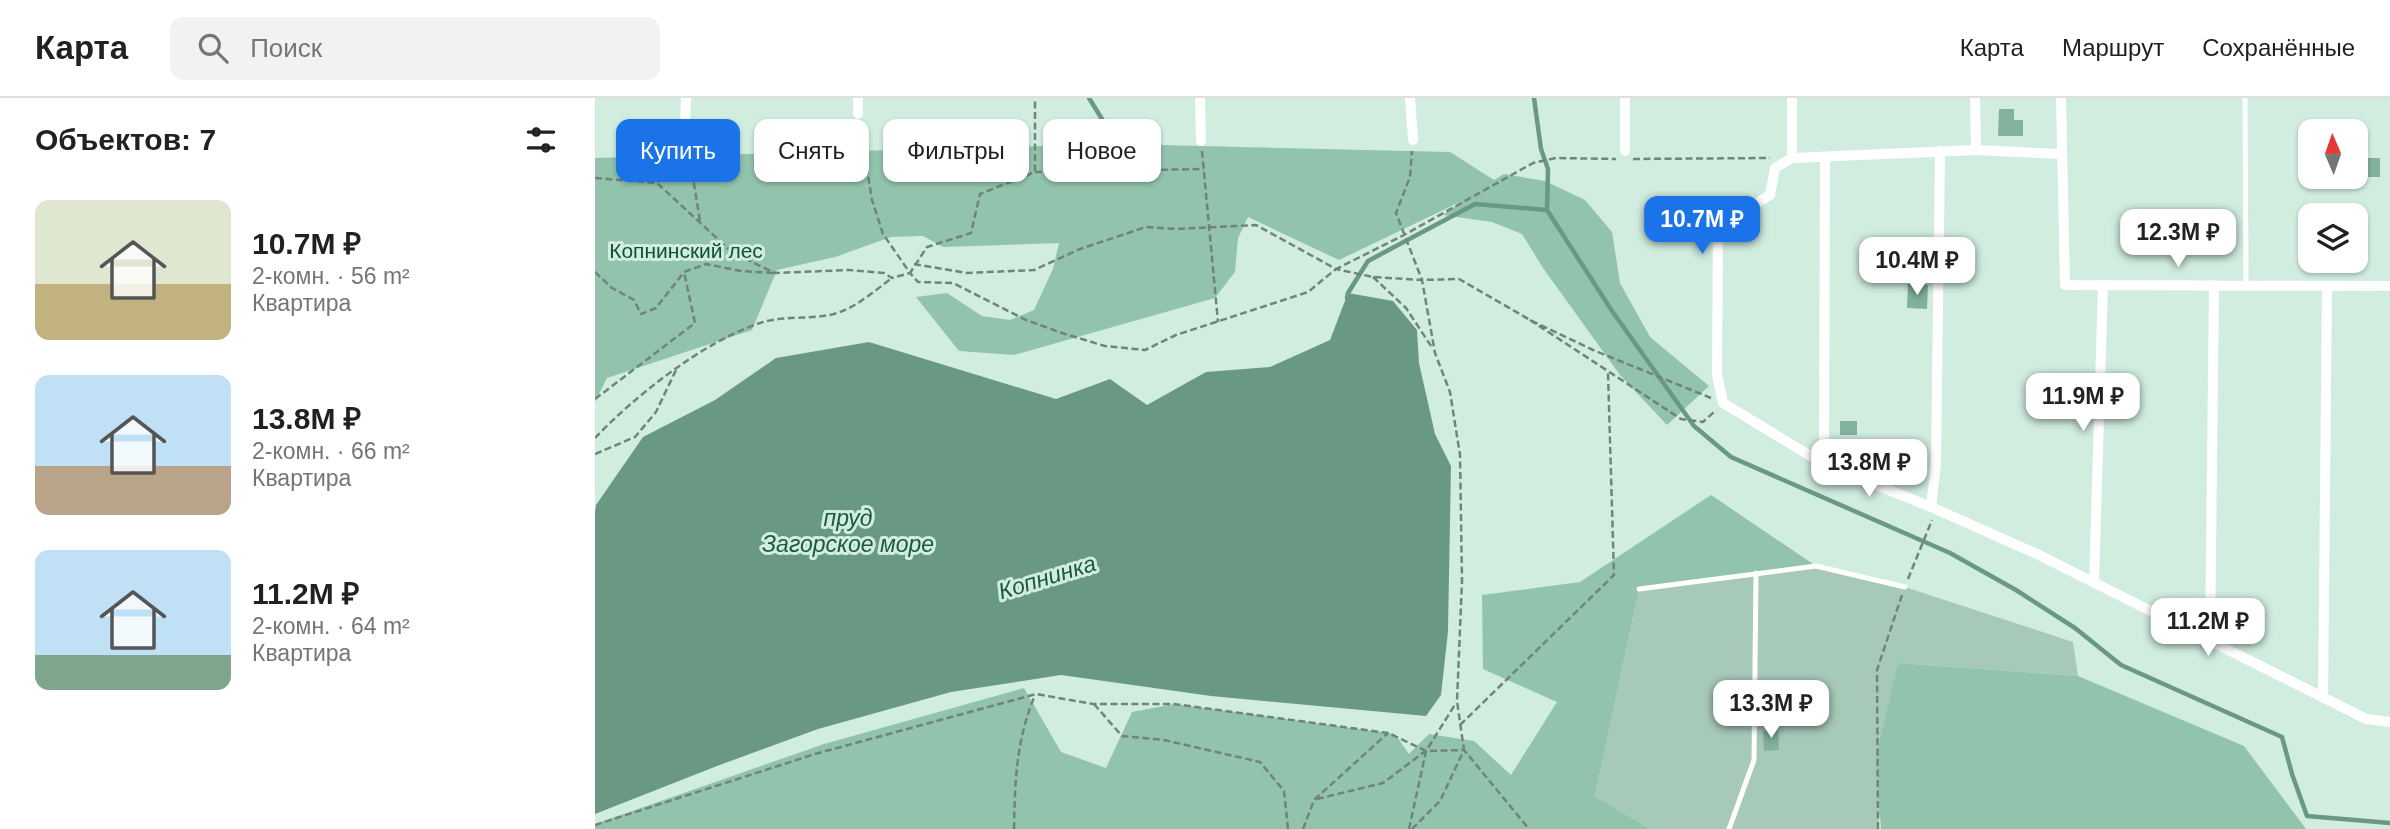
<!DOCTYPE html>
<html lang="ru">
<meta charset="utf-8">
<style>
:root{--surface:#fff;--page:#f2f2f2;--text:#202124;--muted:#757577;--line:#e0e0e0;--accent:#1a73e8}
body{margin:0;font-family:Helvetica,sans-serif;background:var(--page);color:var(--text);height:100vh;display:flex;flex-direction:column;font-size:26px;white-space:nowrap}
*{box-sizing:border-box;margin:0}
p{font-size:23px;color:var(--muted)}
.icon{flex:none;width:38px;height:38px;fill:none;stroke:currentColor;stroke-width:2;stroke-linecap:round;stroke-linejoin:round}
.map{position:relative;flex:1;overflow:hidden}
.drawer{display:flex;flex-direction:column;background:var(--surface);width:595px}
.drawer>*{flex:none}
.banner{position:absolute;left:21px;top:21px;width:665px;height:63px;display:flex;gap:14px}
.needle{width:46px;rotate:358deg}
.tools{position:absolute;left:1703px;top:21px;display:grid;gap:14px}
.tools a{display:grid;place-items:center;width:70px;height:70px;border-radius:14px;background:var(--surface);box-shadow:0 2px 5px #0004;font-size:35px}
.price{position:absolute;translate:-50% -60px;padding:0 16px;border-radius:14px;background:#fff;color:#222;font-size:23px;line-height:46px;filter:drop-shadow(0 2px 4px #0008)}
.price::after{content:'';position:absolute;left:50%;top:42px;width:21px;height:16px;margin-left:-10px;background:inherit;clip-path:polygon(0 0,100% 0,50% 100%)}
.price.on{background:var(--accent);color:#fff}
ul{padding:0;list-style:none}
li{display:flex;align-items:center;gap:21px;height:175px;padding:0 35px}
li span{display:grid;place-items:center;flex:none;width:196px;height:140px;border-radius:14px;color:#555}
li>.icon{margin-inline-start:auto}
span .icon{width:84px;height:84px;fill:#fffc;stroke-width:1}
li b{font-size:30px}
h2{display:flex;justify-content:space-between;align-items:center;height:84px;padding:0 35px;font-size:30px}
.tag{padding:0 24px;border-radius:14px;background:var(--surface);box-shadow:0 2px 5px #0004;font-size:24px;line-height:63px}
.tag.on{background:var(--accent);color:#fff}
header{display:flex;align-items:center;gap:42px;box-sizing:border-box;height:98px;padding:0 35px;background:var(--surface);border-bottom:2px solid var(--line)}
header strong{font-size:33px}
nav{display:flex;gap:38px;margin-inline-start:auto;font-size:24px}
.search{width:490px;height:63px;background:var(--page);display:flex;align-items:center;gap:18px;box-sizing:border-box;padding:0 24px;border-radius:14px;color:var(--muted);font-size:26px}
main{display:flex;flex:1;min-height:0}
.map>svg:first-child{display:block}
</style>
<header>
<strong>Карта</strong>
<div class="search"><svg class="icon" aria-label="search" viewBox="0 0 24 24"><circle cx="10" cy="10" r="6"/><path d="M15 15l6 6"/></svg>Поиск</div>
<nav><a>Карта</a><a>Маршрут</a><a>Сохранённые</a></nav>
</header>
<main>
<section class="drawer">
<h2>Объектов: 7<svg class="icon" aria-label="filters" viewBox="0 0 24 24"><path d="M4 7h16M4 17h16"/><circle cx="9" cy="7" r="2"/><circle cx="15" cy="17" r="2"/></svg></h2>
<ul>
<li><span style="background:linear-gradient(#dfe7d0 60%,#c2b280 0)"><svg class="icon" aria-label="home" viewBox="0 0 24 24"><path d="M3 11l9-7 9 7M6 9v11h12V9"/></svg></span><div><b>10.7M ₽</b><p>2-комн. · 56 m²</p><p>Квартира</p></div></li>
<li><span style="background:linear-gradient(#bfe0f5 65%,#b9a48a 0)"><svg class="icon" aria-label="home" viewBox="0 0 24 24"><path d="M3 11l9-7 9 7M6 9v11h12V9"/></svg></span><div><b>13.8M ₽</b><p>2-комн. · 66 m²</p><p>Квартира</p></div></li>
<li><span style="background:linear-gradient(#bfe0f5 75%,#7fa58c 0)"><svg class="icon" aria-label="home" viewBox="0 0 24 24"><path d="M3 11l9-7 9 7M6 9v11h12V9"/></svg></span><div><b>11.2M ₽</b><p>2-комн. · 64 m²</p><p>Квартира</p></div></li>
</ul>
</section>
<div class="map">
<svg width="1795" height="731" viewBox="0 0 1795 731">
<rect width="100%" height="100%" fill="#d1ede0"/>
<path fill="#a7c9b9" d="M1221,468L1310,489L1478,544L1483,578L1303,565L1283,731H1055L1000,698L1044,491Z"/>
<path fill="#91c3ad" d="M522,46L855,54L899,82L909,76L950,83L990,102L1017,134L1025,185L1055,239L1114,288L1072,327L1025,277L948,170L927,136L897,124L848,117L867,103L744,162L653,119L643,140L640,174L620,200L419,257L364,253L321,199L352,195L387,218L415,222L439,212L458,171L464,145L348,149L328,138L296,139L240,159L182,172L157,232L12,280L0,304V60Z
M1116,397L1221,468L1044,491L1000,698L1055,731H0V726L229,646L429,590L466,654L511,670L537,614L579,606L800,636L814,656L834,636L879,643L916,677L962,604L888,571L887,497L985,484Z
M1303,565L1483,578L1649,648L1711,731H1286L1281,659Z"/>
<path fill="#699984" d="M753,195L798,203L822,232L824,265L840,336L856,368L853,533L846,597L831,618L616,598L466,577L356,594L223,631L122,668L0,716V414L1,407L48,339L120,302L181,260L274,244L461,301L515,281L552,307L611,274L675,269L735,242Z"/>
<g fill="none" stroke-linecap="round" stroke-linejoin="round">
<path stroke="#699984" stroke-width="4.5" d="M494,0L515,34
M939,0L946,51L953,71L952,112
M752,200L753,195L773,163L880,106L952,112L1017,213L1099,328L1136,359L1355,455L1421,492L1480,530L1526,567L1687,639L1697,676L1712,718L1795,725"/>
</g>
<path fill="#81b29c" d="M1404,11H1419V22H1428V38H1403Z
M1771,60H1785V79H1771Z
M1313,186L1333,187L1332,211L1312,210Z
M1245,323H1262V337H1245Z
M1183,632L1184,652L1169,653L1168,633Z"/>
<g fill="none" stroke-linecap="round" stroke-linejoin="round">
<path stroke="#71847c" stroke-width="2.5" stroke-dasharray="7 3.5" stroke-linecap="butt" d="M265,27L277,102L288,136L315,175L332,149L376,135L385,96L440,74V0
M92,43L105,123
M607,53L623,224
M1038,61L1175,60
M440,74L609,71
M0,80L62,85L138,155L180,175L254,172L289,175L297,180L315,175L323,184L358,185L431,222L470,236L510,248L550,252L581,237L713,194L741,171L778,179L827,182L864,181L935,222L998,252L1116,300
M319,166L372,175L439,172L485,151L551,129L582,131L661,127L741,171L809,137L938,65L961,60L1021,61
M0,174L17,190L39,202L46,216L61,210L89,174L111,166L146,173L178,175
M778,179L811,210L838,251
M935,222L1086,321L1108,324L1120,313
M0,301L100,225L89,174
M0,340C41,297 108,244 165,225C189,217 215,222 239,216C261,210 279,193 297,180
M0,356L40,339L61,314L81,272
M1313,481L1337,422
M499,606L527,638L569,642L665,664L689,693L693,731
M865,627L1019,477L1013,275
M722,701L788,685L829,654
M0,727L220,656L441,596L498,606H579L793,635L831,653L869,652L934,731
M419,731C420,682 421,643 440,597
M708,731L719,702L793,635
M814,731L831,653L861,605
M817,731L845,703L869,652L862,603L867,483L865,357L855,294L840,255L827,182L801,115L815,79L817,53
M1283,731L1282,572L1307,497"/>
<path stroke="#fff" stroke-width="5" d="M1650,0L1651,187
M1044,491L1221,468L1310,489
M1134,731L1159,662L1161,475"/>
<path stroke="#fff" stroke-width="10" d="M605,0L606,43
M815,0L818,42
M1380,0L1381,52
M1466,0L1470,187L1795,188
M263,16V0
M90,33L91,0
M1030,53V0
M1466,56L1381,52L1197,60L1180,70L1175,97L1123,129L1122,277L1128,305L1229,366L1336,409L1442,456L1771,621L1795,624
M1197,60V0
M1229,366L1230,59
M1336,409L1341,366L1345,53
M1499,485L1508,187
M1615,543L1619,187
M1728,600L1732,188"/>
</g>
<g text-anchor="middle" stroke-width="6" stroke-linejoin="round" paint-order="stroke">
<g font-size="21" fill="#10503a" stroke="#d1ede0">
<text x="91" y="160">Копнинский лес</text>
</g>
<g font-size="23" font-style="italic" fill="#1c5943" stroke="#d1ede0">
<text x="253" y="428">пруд<tspan x="253" dy="26">Загорское море</tspan></text>
<text transform="translate(452 479) rotate(-17)" y="8">Копнинка</text>
</g>
</g>
</svg>
<div class="tools">
<a><svg class="needle" viewBox="-14 -14 28 28"><path d="M0-13l5 13h-10z" fill="#e53935"/><path d="M0 13l5-13h-10z" fill="#757577"/></svg></a>
<a><svg class="icon" aria-label="layers" viewBox="0 0 24 24"><path d="M12 4l9 5-9 5-9-5zM3 14l9 5 9-5"/></svg></a>
</div>
<b class="price on" style="left:1107px;top:158px">10.7M ₽</b>
<b class="price" style="left:1583px;top:171px">12.3M ₽</b>
<b class="price" style="left:1322px;top:199px">10.4M ₽</b>
<b class="price" style="left:1488px;top:335px">11.9M ₽</b>
<b class="price" style="left:1274px;top:401px">13.8M ₽</b>
<b class="price" style="left:1613px;top:560px">11.2M ₽</b>
<b class="price" style="left:1176px;top:642px">13.3M ₽</b>
<div class="banner">
<a class="tag on">Купить</a>
<a class="tag">Снять</a>
<a class="tag">Фильтры</a>
<a class="tag">Новое</a>
</div>
</div>
</main>
